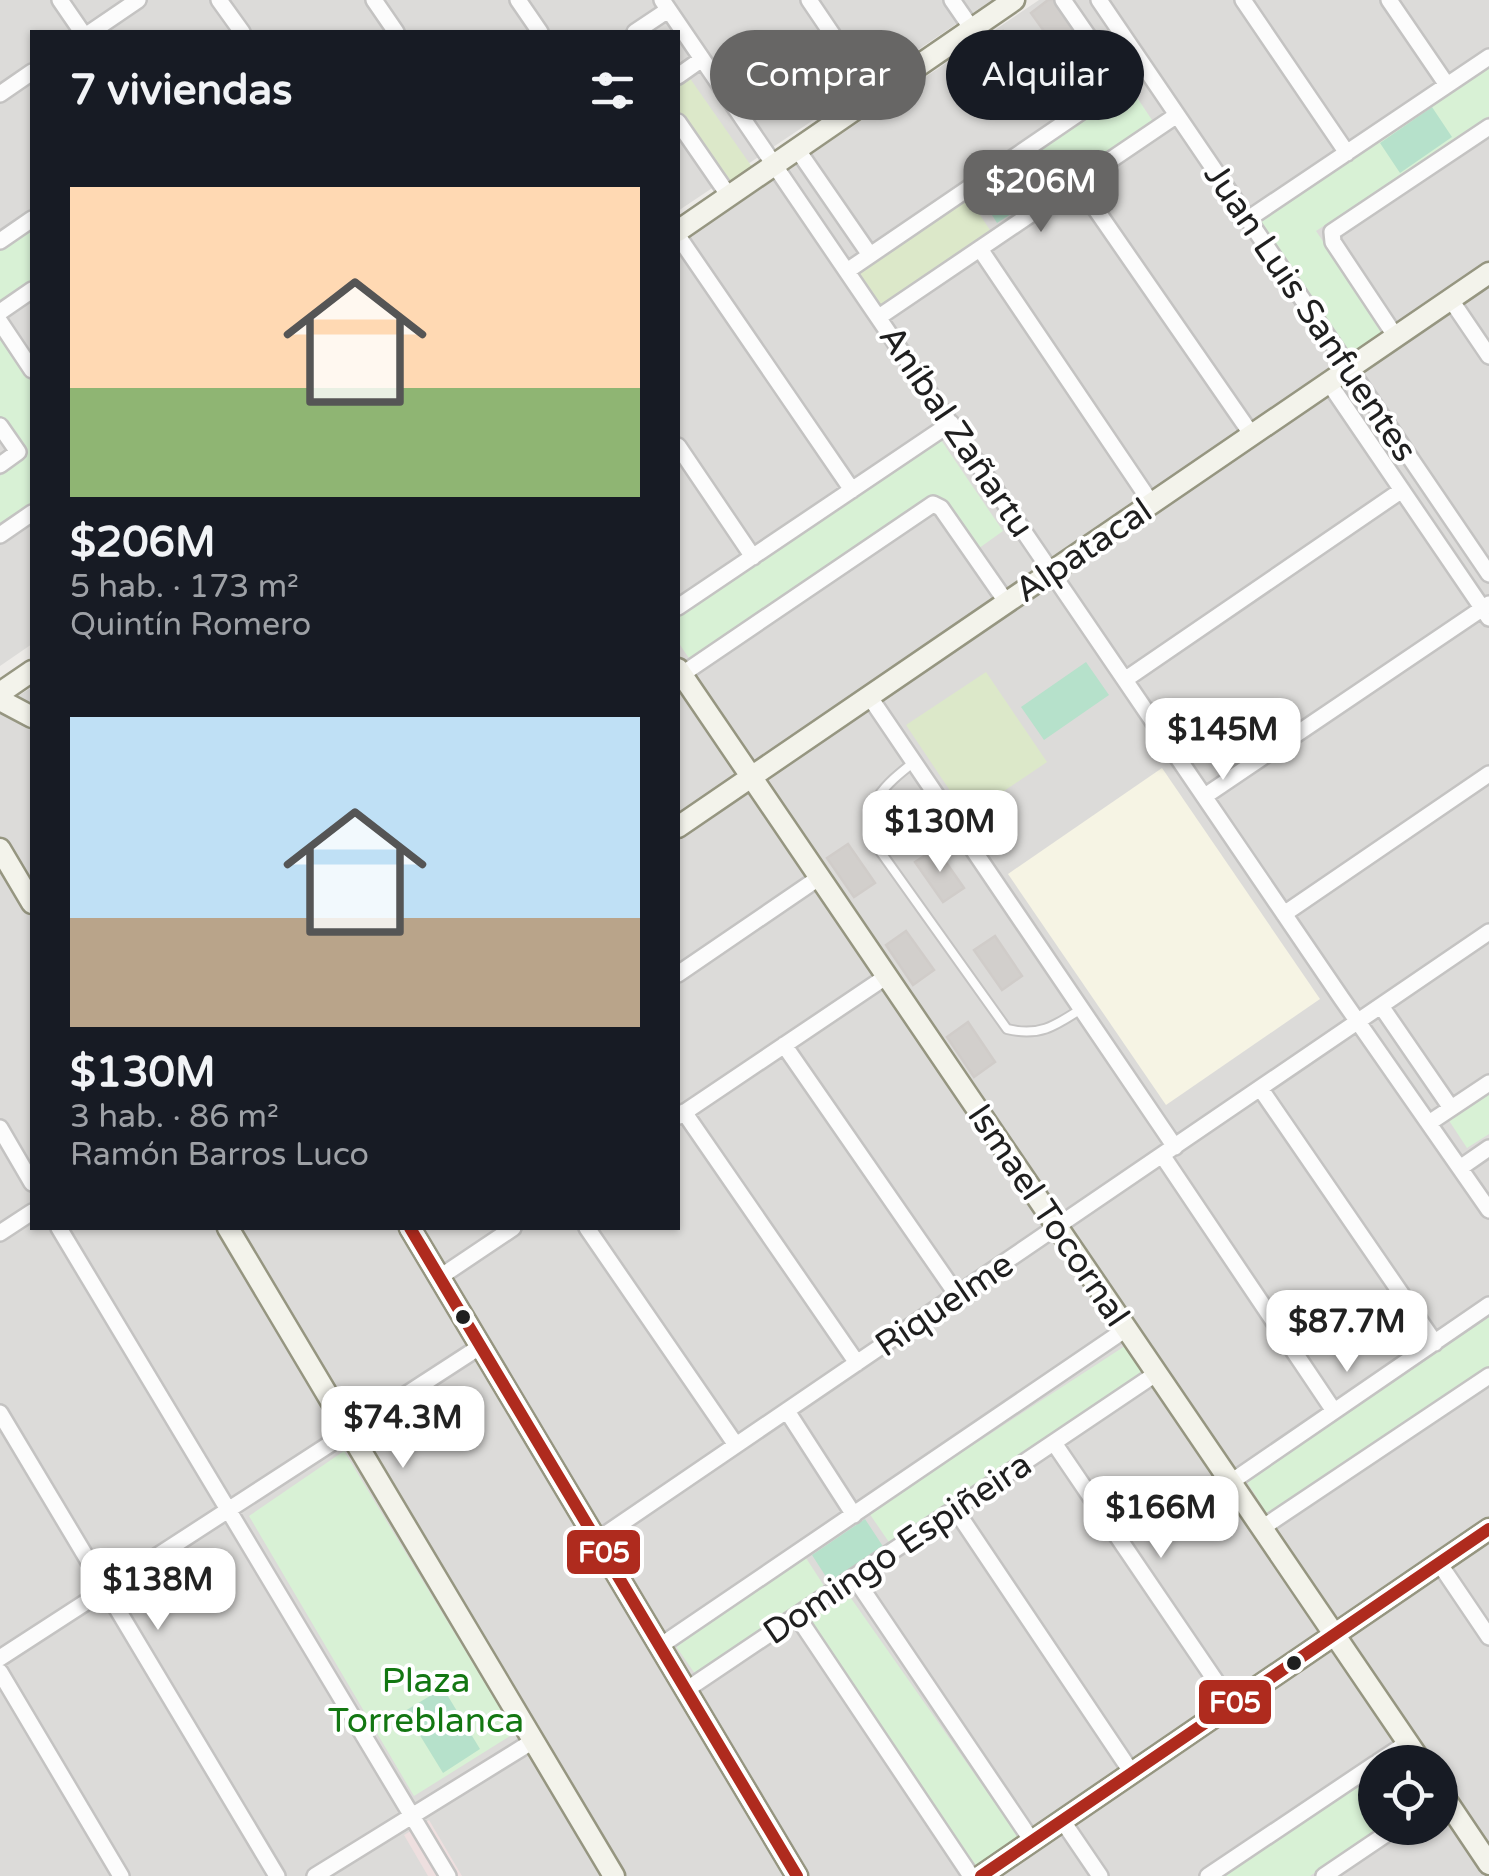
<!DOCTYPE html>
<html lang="es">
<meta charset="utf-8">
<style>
:root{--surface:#171b24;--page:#242831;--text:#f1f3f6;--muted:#9ea1a6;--accent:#676665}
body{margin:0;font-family:"Varela Round",sans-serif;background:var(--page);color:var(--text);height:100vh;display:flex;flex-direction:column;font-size:38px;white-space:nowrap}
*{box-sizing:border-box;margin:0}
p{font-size:32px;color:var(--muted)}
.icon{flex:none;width:55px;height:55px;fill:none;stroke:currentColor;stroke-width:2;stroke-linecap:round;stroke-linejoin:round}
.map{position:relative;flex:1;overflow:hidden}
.side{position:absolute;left:30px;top:30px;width:650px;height:1200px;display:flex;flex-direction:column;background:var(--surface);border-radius:0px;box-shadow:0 2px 8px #0004}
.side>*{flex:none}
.banner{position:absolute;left:710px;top:30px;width:628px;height:90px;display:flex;gap:20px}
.buttons{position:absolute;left:1358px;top:1745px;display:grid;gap:20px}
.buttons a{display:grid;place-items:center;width:100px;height:100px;border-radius:50%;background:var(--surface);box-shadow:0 2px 8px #0004;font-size:50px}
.price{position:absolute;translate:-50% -85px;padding:0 22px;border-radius:20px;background:#fff;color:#222;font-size:32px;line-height:65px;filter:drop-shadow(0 2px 5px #0008)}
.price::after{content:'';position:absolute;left:50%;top:60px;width:30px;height:22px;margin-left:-15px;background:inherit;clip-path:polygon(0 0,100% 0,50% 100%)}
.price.current{background:var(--accent);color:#fff}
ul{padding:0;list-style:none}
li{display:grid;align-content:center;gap:20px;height:530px;padding:0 40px}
li span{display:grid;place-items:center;height:310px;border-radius:0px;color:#555}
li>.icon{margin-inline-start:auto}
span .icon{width:180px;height:180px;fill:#fffc;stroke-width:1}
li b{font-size:42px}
h2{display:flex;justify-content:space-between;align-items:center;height:120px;padding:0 40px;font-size:42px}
.chip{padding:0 35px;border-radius:45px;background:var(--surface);box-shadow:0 2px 8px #0004;font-size:35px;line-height:90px}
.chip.current{background:var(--accent);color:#fff}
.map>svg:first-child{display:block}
</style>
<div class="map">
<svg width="1489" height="1876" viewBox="0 0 1489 1876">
<rect width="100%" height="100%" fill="#edebe8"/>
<path fill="#dcdbd9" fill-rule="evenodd" d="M0,0H992L678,211V32H32V644L0,666Z
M1039,0H1489V1876H0V708L32,687V1228H678V245ZM1375,1762H1440V1828H1375Z"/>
<path fill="#eedfdf" d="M429,1820L462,1876H428L404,1835Z"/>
<path fill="#f6f4e4" d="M1162,768L1320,999L1166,1105L1008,874Z"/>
<path fill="#dce8c9" d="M689,77L752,167L727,185L678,114V85Z
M968,197L990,230L877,307L854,274Z
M986,672L1047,762L967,816L906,725Z"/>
<path fill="#d8f1d5" d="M1489,65V116L1316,231L1385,333L1349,358L1257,225Z
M1130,87L1154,123L1062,183L1038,148Z
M32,223V286L0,309V244Z
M0,323L32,378V502L0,523V476L26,457L0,418Z
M939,437L1003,531L975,551L938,497L693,664L678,642V615Z
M1489,1088V1134L1467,1148L1446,1116Z
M1489,1317V1369L1268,1515L1247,1482Z
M1128,1344L1146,1374L893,1548L869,1513Z
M344,1451L515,1733L414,1796L249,1516Z
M806,1558L828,1592L698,1678L675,1645Z
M848,1594L1018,1836L974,1867L804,1625Z
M1375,1770V1828H1381L1310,1876H1218Z"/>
<path fill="#b6e1cb" d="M1432,107L1452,137L1400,173L1380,143Z
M1033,155L1053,187L997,223L977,191Z
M1086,662L1109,695L1044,740L1021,707Z
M865,1519L886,1551L832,1586L812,1555Z
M443,1688L480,1749L443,1773L405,1711Z"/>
<path fill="#d2cfcc" stroke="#d0ccc9" stroke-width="2.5" d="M1048,0H1054L1090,51L1069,66L1031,13Z
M1003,31L1022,56L996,76L977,51Z
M848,844L875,883L854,897L827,858Z
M936,848L964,888L943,902L915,862Z
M906,931L934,970L913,985L886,945Z
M995,936L1022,976L1002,990L974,950Z
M968,1022L995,1062L974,1077L947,1037Z"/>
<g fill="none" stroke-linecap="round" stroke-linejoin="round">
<g stroke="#c4c3c2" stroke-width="12">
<path id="lane" d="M914,762C886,784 859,806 875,844L1007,1029C1039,1037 1055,1026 1081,1009"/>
</g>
<g stroke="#c4c3c2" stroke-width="20">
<path id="street" d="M60,0L82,32
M219,0L242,32
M374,0L396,32
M518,0L540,32
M662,0L1342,999L1489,1210
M809,0L874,96
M952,0L972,29
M1063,0L1121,84
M1099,0L1489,574
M1243,0L1347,153
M1389,0L1447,85
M91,32L138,0
M635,32L668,10
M678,76L702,59
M0,94L32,72
M678,122L729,196
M797,149L870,255
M1077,182L1252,435
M1248,219L1489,57
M678,236L852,490
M0,241L32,219
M980,249L1152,504
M847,271L1145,68
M1451,300L1489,356
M0,312L32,290
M879,317L1177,115
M0,322L32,370
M1396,337L1333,242L1332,232L1489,127
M1329,383L1489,618
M0,426L18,452L0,465
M678,446L753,557
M0,535L32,513
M678,607L951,423
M681,675L933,504L941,508L1007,603
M1126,679L1402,490
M869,696L1175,1147
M1205,796L1489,604
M1284,914L1489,774
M678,974L820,877
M1381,1006L1451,1108
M784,1045L957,1295
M1260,1088L1435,1343
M684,1112L857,1363
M679,1116L887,976
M1429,1123L1489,1083
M0,1128L32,1183
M1162,1155L1334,1411
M1460,1168L1489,1148
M59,1228L448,1876
M587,1228L736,1445
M0,1233L32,1212
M440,1277L513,1228
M787,1411L854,1515
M0,1413L277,1876
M1054,1443L1232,1705
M1231,1482L1489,1305
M955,1509L1132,1773
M1262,1528L1489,1376
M597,1540L1489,932
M1439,1563L1489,1637
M854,1577L1032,1841
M797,1616L971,1876
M660,1646L1126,1329
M0,1658L481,1346
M0,1672L121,1876
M686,1690L1157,1373
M1378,1762L1407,1743
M1062,1820L1100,1876
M315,1876L533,1741
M1208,1876L1375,1764
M1324,1876L1395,1828"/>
</g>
<g stroke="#969681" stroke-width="25">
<path id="secondary" d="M678,231L1014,0
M678,669L1421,1762
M0,693L32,671
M0,700L32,717
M678,827L1489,273
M0,849L32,903
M228,1228L614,1876
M410,1228L797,1876
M1440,1791L1489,1864
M981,1876L1489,1529"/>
</g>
<use href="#lane" stroke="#fcfcfc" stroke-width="8"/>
<use href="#street" stroke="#fcfcfc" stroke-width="15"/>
<use href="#secondary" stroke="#f3f3eb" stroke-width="20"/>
<g stroke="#fff" stroke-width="20">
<path id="bus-1" d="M410,1228L797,1876
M981,1876L1489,1529"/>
</g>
<use href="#bus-1" stroke="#af2b1e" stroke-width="12"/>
</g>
<g fill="#1f1f1f" stroke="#fff" stroke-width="4">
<circle cx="463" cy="1317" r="9"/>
<circle cx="1294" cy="1663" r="9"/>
</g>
<g text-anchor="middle" stroke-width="8" stroke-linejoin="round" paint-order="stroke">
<g font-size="35" fill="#1f1f1f" stroke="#fff">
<text transform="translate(1311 312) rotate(56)" y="12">Juan Luis Sanfuentes</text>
<text transform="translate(957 431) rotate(56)" y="12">Aníbal Zañartu</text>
<text transform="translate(1083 550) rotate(-34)" y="12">Alpatacal</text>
<text transform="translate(1049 1215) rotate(56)" y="12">Ismael Tocornal</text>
<text transform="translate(944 1304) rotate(-34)" y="12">Riquelme</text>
<text transform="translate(897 1548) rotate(-34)" y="12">Domingo Espiñeira</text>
</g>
<g font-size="35" fill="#137712" stroke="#fff">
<text x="426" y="1692">Plaza<tspan x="426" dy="40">Torreblanca</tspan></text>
</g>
</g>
<g stroke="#fff" stroke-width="4">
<rect x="565" y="1528" width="77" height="48" rx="10" fill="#af2b1e"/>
<rect x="1197" y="1678" width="76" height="48" rx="10" fill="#af2b1e"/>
</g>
<g font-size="28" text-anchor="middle" font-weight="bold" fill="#fff">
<text x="604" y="1562">F05</text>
<text x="1235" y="1712">F05</text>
</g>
</svg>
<div class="buttons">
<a><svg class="icon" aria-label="locate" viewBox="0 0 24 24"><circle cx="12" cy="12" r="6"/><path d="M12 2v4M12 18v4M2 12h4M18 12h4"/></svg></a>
</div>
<b class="price current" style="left:1041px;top:235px">$206M</b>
<b class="price" style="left:1223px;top:783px">$145M</b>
<b class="price" style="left:940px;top:875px">$130M</b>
<b class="price" style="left:1347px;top:1375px">$87.7M</b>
<b class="price" style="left:403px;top:1471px">$74.3M</b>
<b class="price" style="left:1161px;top:1561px">$166M</b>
<b class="price" style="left:158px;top:1633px">$138M</b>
<div class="banner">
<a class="chip current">Comprar</a>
<a class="chip">Alquilar</a>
</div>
<section class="side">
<h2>7 viviendas<svg class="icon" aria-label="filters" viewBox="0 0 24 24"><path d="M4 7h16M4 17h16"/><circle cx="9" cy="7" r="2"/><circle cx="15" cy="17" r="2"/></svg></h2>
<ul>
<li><span style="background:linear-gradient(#ffd9b3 65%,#8fb573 0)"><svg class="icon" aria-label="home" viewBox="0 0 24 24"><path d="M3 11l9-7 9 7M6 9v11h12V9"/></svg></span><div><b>$206M</b><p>5 hab. · 173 m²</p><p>Quintín Romero</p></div></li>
<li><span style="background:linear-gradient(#bfe0f5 65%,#b9a48a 0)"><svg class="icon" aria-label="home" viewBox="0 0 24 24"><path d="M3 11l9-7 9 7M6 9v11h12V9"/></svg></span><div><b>$130M</b><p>3 hab. · 86 m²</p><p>Ramón Barros Luco</p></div></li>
</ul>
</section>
</div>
